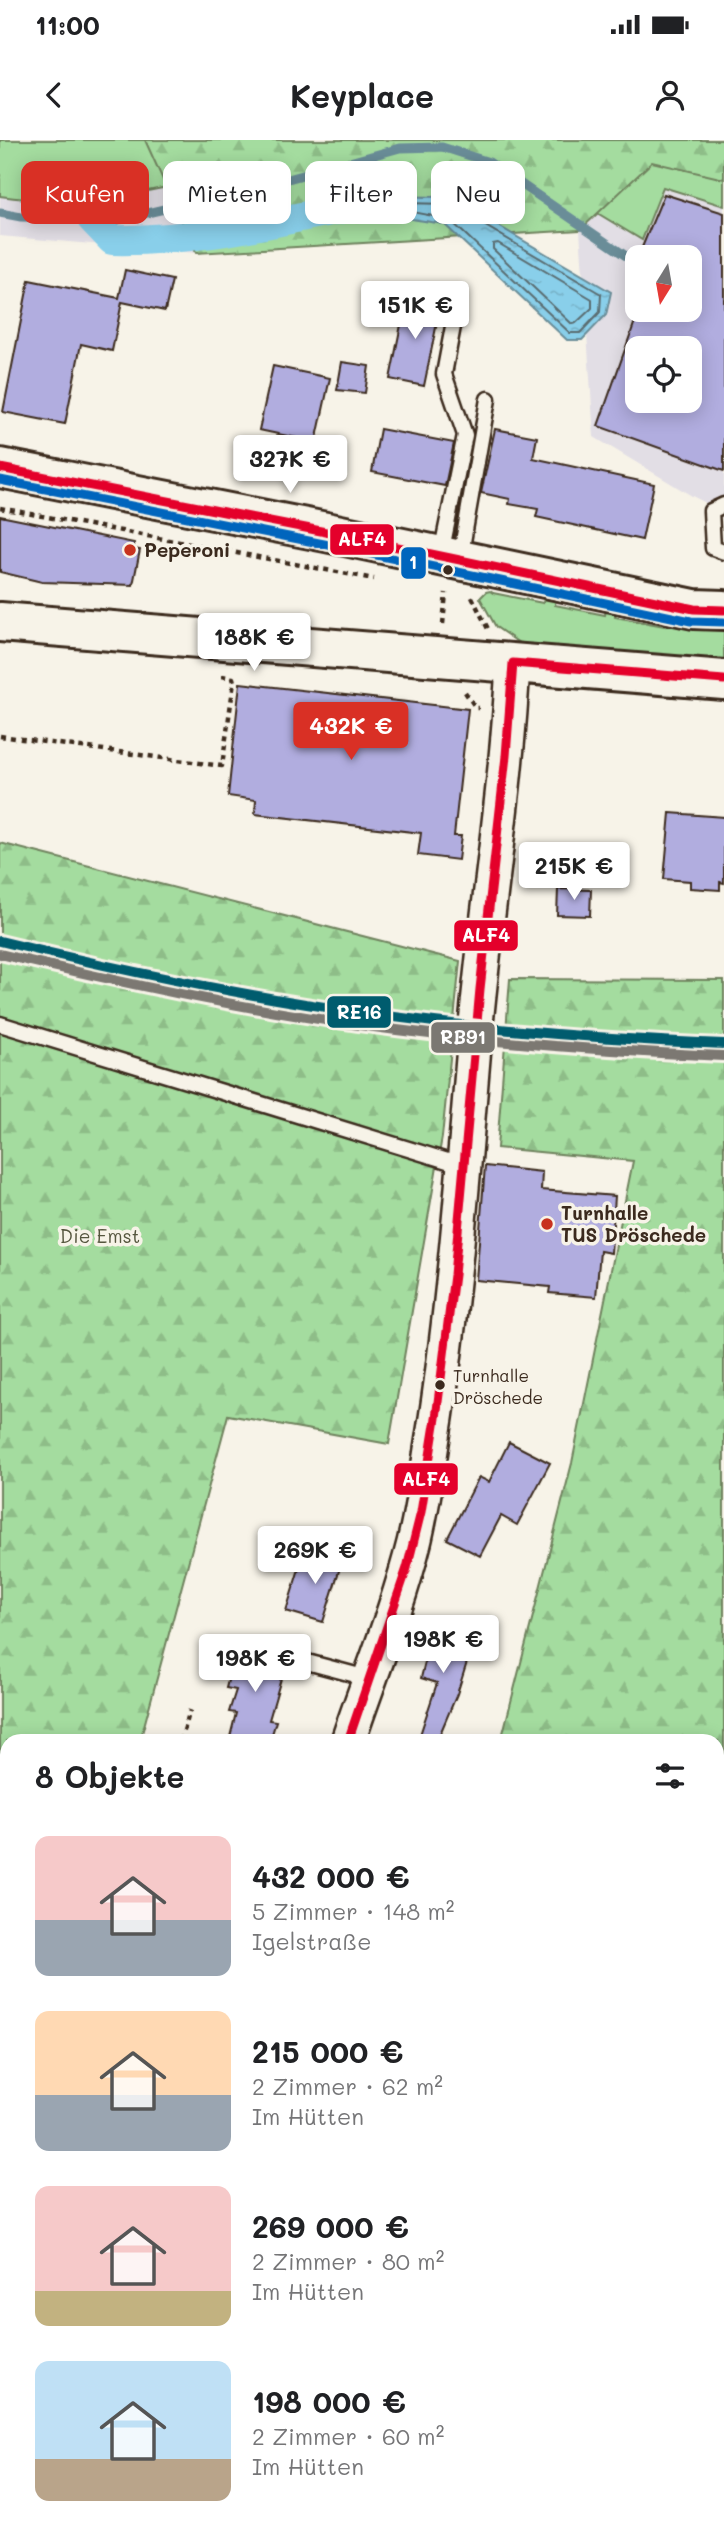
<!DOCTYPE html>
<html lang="de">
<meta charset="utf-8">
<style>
:root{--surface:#fff;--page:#f2f2f2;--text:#202124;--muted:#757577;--accent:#d93025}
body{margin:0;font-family:Mali,sans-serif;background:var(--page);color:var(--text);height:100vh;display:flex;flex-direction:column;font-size:26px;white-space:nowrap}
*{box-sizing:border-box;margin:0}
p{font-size:23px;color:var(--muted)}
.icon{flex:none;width:38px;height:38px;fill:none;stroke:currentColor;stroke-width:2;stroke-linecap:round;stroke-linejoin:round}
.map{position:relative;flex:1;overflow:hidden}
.side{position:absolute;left:0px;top:1594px;width:724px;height:800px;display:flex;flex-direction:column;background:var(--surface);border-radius:21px 21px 0 0;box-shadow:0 4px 18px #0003}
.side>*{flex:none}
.hud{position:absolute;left:21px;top:21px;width:682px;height:63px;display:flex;gap:14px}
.needle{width:46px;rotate:191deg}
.buttons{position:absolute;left:625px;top:105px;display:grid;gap:14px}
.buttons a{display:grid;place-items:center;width:77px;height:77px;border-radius:14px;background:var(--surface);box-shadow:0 4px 18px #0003;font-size:35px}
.price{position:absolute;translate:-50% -60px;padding:0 16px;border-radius:7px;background:#fff;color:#222;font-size:23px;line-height:46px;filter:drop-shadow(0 2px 4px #0008)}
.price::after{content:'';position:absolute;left:50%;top:42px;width:21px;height:16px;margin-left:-10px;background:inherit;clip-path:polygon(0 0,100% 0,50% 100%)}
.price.current{background:var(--accent);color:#fff}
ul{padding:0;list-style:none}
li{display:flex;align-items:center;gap:21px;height:175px;padding:0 35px}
li span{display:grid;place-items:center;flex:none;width:196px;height:140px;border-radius:14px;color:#555}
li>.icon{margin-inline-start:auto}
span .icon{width:84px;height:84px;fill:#fffc;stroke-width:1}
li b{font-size:30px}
h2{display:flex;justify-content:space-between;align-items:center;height:84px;padding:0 35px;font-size:30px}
.chip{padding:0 24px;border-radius:14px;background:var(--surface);box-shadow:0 4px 18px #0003;font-size:24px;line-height:63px}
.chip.current{background:var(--accent);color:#fff}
.status{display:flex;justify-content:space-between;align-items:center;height:49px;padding:0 35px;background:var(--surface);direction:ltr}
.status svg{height:19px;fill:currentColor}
header{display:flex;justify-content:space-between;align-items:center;height:91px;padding:0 35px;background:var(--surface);font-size:32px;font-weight:700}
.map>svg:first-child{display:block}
</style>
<div class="status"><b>11:00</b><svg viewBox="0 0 49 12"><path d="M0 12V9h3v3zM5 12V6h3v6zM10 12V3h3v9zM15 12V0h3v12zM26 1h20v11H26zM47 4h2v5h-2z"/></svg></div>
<header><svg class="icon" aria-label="back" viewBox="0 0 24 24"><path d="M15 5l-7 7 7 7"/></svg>Keyplace<svg class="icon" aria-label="person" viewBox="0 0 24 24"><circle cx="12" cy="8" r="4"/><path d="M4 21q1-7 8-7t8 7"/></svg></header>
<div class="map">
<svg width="724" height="2393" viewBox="0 0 724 2393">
<defs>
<pattern id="forest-firs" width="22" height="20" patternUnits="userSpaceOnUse" patternTransform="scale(1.75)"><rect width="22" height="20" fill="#a4dc9f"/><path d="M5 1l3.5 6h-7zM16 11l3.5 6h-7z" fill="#8ebd88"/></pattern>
<pattern id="water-ripples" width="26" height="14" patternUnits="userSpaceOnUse" patternTransform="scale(1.75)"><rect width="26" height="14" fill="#89cfea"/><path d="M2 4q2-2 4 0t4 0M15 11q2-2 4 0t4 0" fill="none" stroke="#77b2c8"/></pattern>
</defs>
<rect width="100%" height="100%" fill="#f7f3e8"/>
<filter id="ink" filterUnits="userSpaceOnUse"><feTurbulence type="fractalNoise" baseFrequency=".0143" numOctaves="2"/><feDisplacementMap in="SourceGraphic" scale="14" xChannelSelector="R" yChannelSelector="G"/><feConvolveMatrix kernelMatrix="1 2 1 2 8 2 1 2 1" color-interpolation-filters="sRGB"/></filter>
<g filter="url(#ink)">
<path fill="#e2dee5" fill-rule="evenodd" d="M0,0H145L196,113L0,96Z
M652,22L724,39V372L692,356L594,297L580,90ZM637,117H690V170H637ZM637,208H690V261H637Z"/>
<path fill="#a4dc9f" stroke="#70835e" stroke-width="2" d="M0,0H341C231,30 115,74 0,56Z
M724,0V66L663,47L642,100L541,39Z
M490,451L493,453L543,463L545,454L556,456L555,465L605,475L607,466L617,468L615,477L665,486L667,478L724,485V521L522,505L496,487L480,458L486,452Z"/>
<path fill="url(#forest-firs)" stroke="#70835e" stroke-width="2" d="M145,0H724V39L652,22L580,90L196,113Z
M0,703L460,821L442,997L389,1304L228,1275L140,1601H7V2090L0,2115Z
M510,839L724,840V2393H486L484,2387H718V1601H501L572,1323L633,1021L497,1008Z"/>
<path fill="url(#water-ripples)" stroke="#6a8d98" stroke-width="2" d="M361,56L449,57L611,152L606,175L582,200H567L444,84L358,71Z"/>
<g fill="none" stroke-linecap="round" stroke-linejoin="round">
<path stroke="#5a6c70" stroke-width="2" d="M403,63L448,64L601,154L600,172L580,193H570L449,79L402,70L399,66Z
M498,103L592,159V168L576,183L572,184L493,109V104Z"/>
<path stroke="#6a8d98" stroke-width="9" d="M0,73L21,77L117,80L263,46L400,8L442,7L489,22L626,116"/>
<path stroke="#89cfea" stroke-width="30" d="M92,79L112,100C195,102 278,81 360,65"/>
</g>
<path fill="#b1addf" stroke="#3b2a1e" stroke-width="2" fill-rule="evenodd" d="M664,54L724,73V331L598,286L639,170H690V117H638ZM637,208H690V261H637Z
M125,130L172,140L165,171L122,162L112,211L81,204L65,284L3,272L29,140L119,158Z
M407,155L441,163L424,246L390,239Z
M342,222L369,226L365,253L337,250Z
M273,226L330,238L316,302L259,290Z
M380,289L454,303L445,346L372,332Z
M495,289L537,297L533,318L654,344L642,400L536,377L538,369L509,364L510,359L481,353Z
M0,376L134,403V409L140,410L133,445L42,442L0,432Z
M240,543L468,569L454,696H461L458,720L418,715L421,693L255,674L256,660L228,656Z
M670,673L724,677V743L720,742V750L690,748V741L664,739Z
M558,749L591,750L590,776L557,775Z
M485,1026L542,1032L541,1050L615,1056L611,1113L600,1111L596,1157L549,1153L550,1147L476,1140Z
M509,1302L550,1323L517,1385L501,1376L480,1416L447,1399L479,1337L489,1342Z
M316,1408L343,1418L323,1482L286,1471L302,1419L312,1422Z
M436,1477L460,1485L456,1498L473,1503L457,1554L437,1601H418L437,1543L421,1538Z
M255,1504L282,1511L279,1523L285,1525L269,1580L276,1581L270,1601H229L236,1573L229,1572L236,1550L226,1548L235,1514L251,1518Z"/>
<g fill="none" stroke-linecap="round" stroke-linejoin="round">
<g stroke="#3b2a1e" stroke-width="19">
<path id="service" d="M724,365L711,371L713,408L724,412
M441,414L465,295L444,234L455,176
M460,419L488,259
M0,884L464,1026
M292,1518L371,1539"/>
</g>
<g stroke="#3b2a1e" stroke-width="32">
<path id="minor" d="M298,2387L299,2393"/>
</g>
<g stroke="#3b2a1e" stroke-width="38">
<path id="tertiary" d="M348,1601C370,1535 397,1471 414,1403C424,1362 429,1320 436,1278C455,1151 464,1023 475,895C486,771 507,648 513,523
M92,2393L96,2387"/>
</g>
<g stroke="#3b2a1e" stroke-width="44">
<path id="secondary" d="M0,328L326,392L694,469L724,470
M0,482L724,540"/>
</g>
<path stroke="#3b2a1e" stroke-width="4.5" stroke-dasharray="5 5" stroke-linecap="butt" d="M0,368L374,439
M472,457L488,489
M443,484L446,453
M465,552L476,568H479
M0,596L222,626L234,542L233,538L222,536
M84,1596L102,1601
M181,1601L190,1570
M718,2080L724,2067
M718,2379L724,2377"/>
<use href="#service" stroke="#f7f3e8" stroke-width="14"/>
<use href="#minor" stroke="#f7f3e8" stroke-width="26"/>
<use href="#tertiary" stroke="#f7f3e8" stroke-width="33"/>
<use href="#secondary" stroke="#f7f3e8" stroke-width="38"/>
<g stroke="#f7f3e8" stroke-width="14">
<path id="bus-1" d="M0,328L326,392L694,469L724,470
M513,523L724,540
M348,1601L407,1428L421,1372L436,1278L454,1135L480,849L506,616L513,523"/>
</g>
<g stroke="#f7f3e8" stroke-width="14">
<path id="bus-2" d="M0,340L324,404L691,481L724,482"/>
</g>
<use href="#bus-1" stroke="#e4002b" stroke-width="9"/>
<use href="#bus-2" stroke="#0065bd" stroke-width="9"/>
<g stroke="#f7f3e8" stroke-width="16">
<path id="rail-1" d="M0,801C119,830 238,855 359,872C480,890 602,899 724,904"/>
</g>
<g stroke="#f7f3e8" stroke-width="16">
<path id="rail-2" d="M0,814C119,842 238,868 359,885C480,902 601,911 723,916"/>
</g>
<use href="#rail-1" stroke="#005c6e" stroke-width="10"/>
<use href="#rail-2" stroke="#7b7872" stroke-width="10"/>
</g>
</g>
<g fill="#c8321e" stroke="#f7f3e8" stroke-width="2.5">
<circle cx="130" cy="410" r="7"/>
<circle cx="547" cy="1084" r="7"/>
</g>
<g fill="#3b2a1e" stroke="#f7f3e8" stroke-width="2.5">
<circle cx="448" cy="430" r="6"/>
<circle cx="440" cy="1245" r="6"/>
</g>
<g text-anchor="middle" stroke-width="7" stroke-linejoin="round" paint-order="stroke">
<g font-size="17" fill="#3b2a1e" stroke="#f7f3e8" text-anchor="start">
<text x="453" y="1242">Turnhalle<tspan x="453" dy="22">Dröschede</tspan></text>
</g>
<g font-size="19" font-weight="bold" fill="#3b2a1e" stroke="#f7f3e8" text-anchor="start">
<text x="144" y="417">Peperoni</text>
<text x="561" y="1080">Turnhalle<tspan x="561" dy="22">TUS Dröschede</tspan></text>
</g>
<g font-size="19" fill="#55563e" stroke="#f7f3e8">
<text x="100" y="1103">Die Emst</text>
</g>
</g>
<g stroke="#f7f3e8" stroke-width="2.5">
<rect x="329" y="383" width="66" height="33" rx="7" fill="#e4002b"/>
<rect x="400" y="406" width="27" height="34" rx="7" fill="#0065bd"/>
<rect x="453" y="779" width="66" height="33" rx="7" fill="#e4002b"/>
<rect x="326" y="855" width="66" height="34" rx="7" fill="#005c6e"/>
<rect x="430" y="881" width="66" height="33" rx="7" fill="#7b7872"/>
<rect x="393" y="1322" width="66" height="34" rx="7" fill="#e4002b"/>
</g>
<g font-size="19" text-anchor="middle" font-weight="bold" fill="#fff">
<text x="362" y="406">ALF4</text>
<text x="413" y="429">1</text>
<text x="486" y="802">ALF4</text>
<text x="359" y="879">RE16</text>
<text x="463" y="904">RB91</text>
<text x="426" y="1346">ALF4</text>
</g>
</svg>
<div class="buttons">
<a><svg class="needle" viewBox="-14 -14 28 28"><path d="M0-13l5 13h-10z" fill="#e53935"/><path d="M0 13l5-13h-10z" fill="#757577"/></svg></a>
<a><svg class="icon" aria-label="locate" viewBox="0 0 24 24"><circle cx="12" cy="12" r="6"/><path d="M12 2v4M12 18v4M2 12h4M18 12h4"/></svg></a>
</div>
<b class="price" style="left:415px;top:201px">151K €</b>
<b class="price" style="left:290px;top:355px">327K €</b>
<b class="price" style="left:254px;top:533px">188K €</b>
<b class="price current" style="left:351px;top:622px">432K €</b>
<b class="price" style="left:574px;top:762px">215K €</b>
<b class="price" style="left:315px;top:1446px">269K €</b>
<b class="price" style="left:443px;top:1535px">198K €</b>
<b class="price" style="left:255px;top:1554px">198K €</b>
<div class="hud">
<a class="chip current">Kaufen</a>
<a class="chip">Mieten</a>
<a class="chip">Filter</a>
<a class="chip">Neu</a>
</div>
<section class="side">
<h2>8 Objekte<svg class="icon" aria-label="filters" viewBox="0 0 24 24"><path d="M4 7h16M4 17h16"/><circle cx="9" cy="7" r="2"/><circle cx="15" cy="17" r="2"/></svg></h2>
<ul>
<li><span style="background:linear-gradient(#f6c9c9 60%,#9aa5b1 0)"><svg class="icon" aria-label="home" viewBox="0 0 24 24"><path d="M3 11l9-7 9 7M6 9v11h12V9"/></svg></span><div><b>432 000 €</b><p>5 Zimmer · 148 m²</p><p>Igelstraße</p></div></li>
<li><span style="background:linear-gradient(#ffd9b3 60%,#9aa5b1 0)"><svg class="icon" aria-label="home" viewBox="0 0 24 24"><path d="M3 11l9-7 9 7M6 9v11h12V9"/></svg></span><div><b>215 000 €</b><p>2 Zimmer · 62 m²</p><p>Im Hütten</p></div></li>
<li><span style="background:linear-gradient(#f6c9c9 75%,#c2b280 0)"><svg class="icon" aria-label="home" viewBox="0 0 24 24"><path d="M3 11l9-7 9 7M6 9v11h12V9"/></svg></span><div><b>269 000 €</b><p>2 Zimmer · 80 m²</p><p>Im Hütten</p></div></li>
<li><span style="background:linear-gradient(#bfe0f5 70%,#b9a48a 0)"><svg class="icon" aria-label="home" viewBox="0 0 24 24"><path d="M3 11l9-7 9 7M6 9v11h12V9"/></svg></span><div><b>198 000 €</b><p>2 Zimmer · 60 m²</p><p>Im Hütten</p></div></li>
</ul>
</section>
</div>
